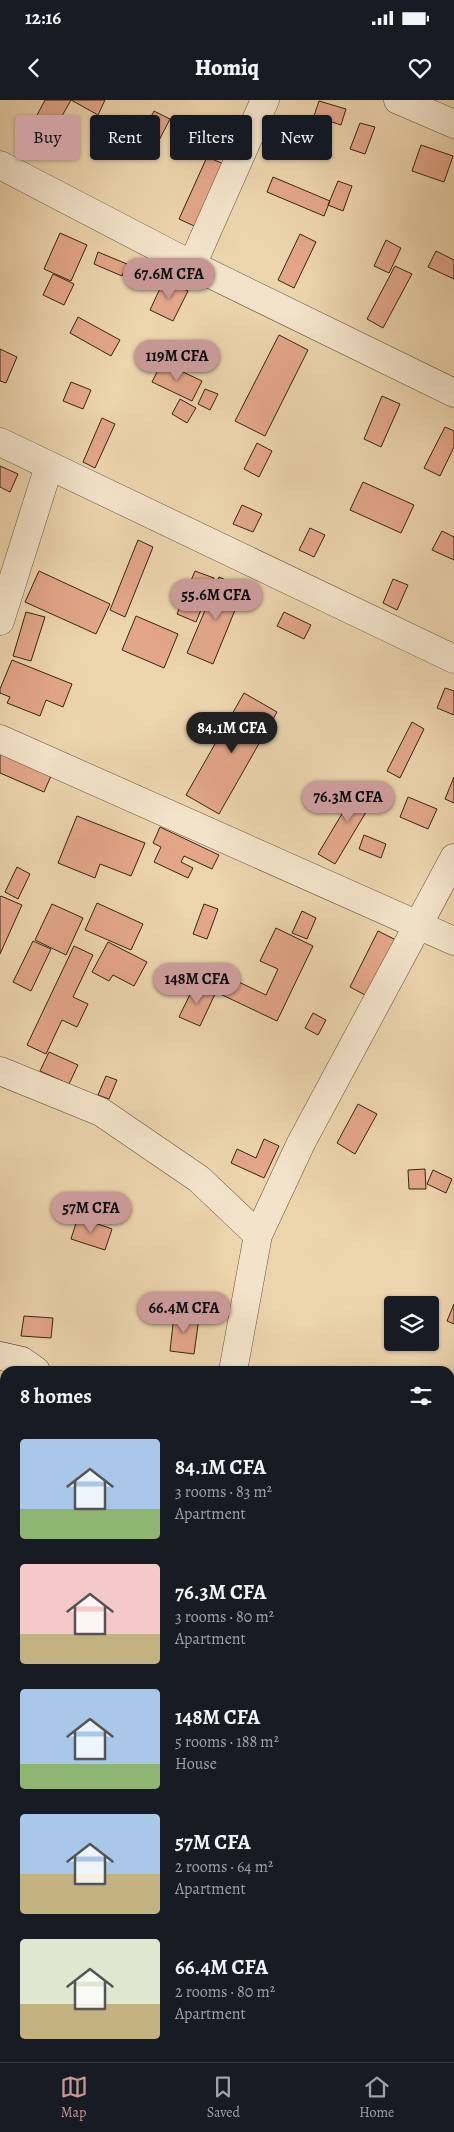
<!DOCTYPE html>
<meta charset="utf-8">
<style>
:root{--surface:#171b24;--page:#242831;--text:#f1f3f6;--muted:#9ea1a6;--line:#363941;--accent:#c59692}
body{margin:0;font-family:Alegreya,serif;background:var(--page);color:var(--text);height:100vh;display:flex;flex-direction:column;font-size:19px;white-space:nowrap}
*{box-sizing:border-box;margin:0}
p{font-size:16px;color:var(--muted)}
.icon{flex:none;width:28px;height:28px;fill:none;stroke:currentColor;stroke-width:2;stroke-linecap:round;stroke-linejoin:round}
.map{position:relative;flex:1;overflow:hidden}
.drawer{position:absolute;left:0px;top:1266px;width:455px;height:696px;display:flex;flex-direction:column;background:var(--surface);border-radius:15px 15px 0 0;box-shadow:0 1px 4px #0004}
.drawer>*{flex:none}
.guide{position:absolute;left:15px;top:15px;width:425px;height:45px;display:flex;gap:10px}
.fabs{position:absolute;left:384px;top:1196px;display:grid;gap:10px}
.fabs a{display:grid;place-items:center;width:55px;height:55px;border-radius:5px;background:var(--surface);box-shadow:0 1px 4px #0004;font-size:25px}
.price{position:absolute;translate:-50% -42px;padding:0 11px;border-radius:18px;background:var(--accent);color:#111;font-size:16px;line-height:32px;filter:drop-shadow(0 1px 2px #0008)}
.price::after{content:'';position:absolute;left:50%;top:30px;width:15px;height:11px;margin-left:-8px;background:inherit;clip-path:polygon(0 0,100% 0,50% 100%)}
.price.active{background:#222;color:#fff}
ul{padding:0;list-style:none}
li{display:flex;align-items:center;gap:15px;height:125px;padding:0 20px}
li span{display:grid;place-items:center;flex:none;width:140px;height:100px;border-radius:5px;color:#555}
li>.icon{margin-inline-start:auto}
span .icon{width:60px;height:60px;fill:#fffc;stroke-width:1}
li b{font-size:21px}
h2{display:flex;justify-content:space-between;align-items:center;height:60px;padding:0 20px;font-size:21px}
.chip{padding:0 18px;border-radius:5px;background:var(--surface);box-shadow:0 1px 4px #0004;font-size:18px;line-height:45px}
.chip.active{background:var(--accent);color:#111}
.status{display:flex;justify-content:space-between;align-items:center;height:35px;padding:0 25px;background:var(--surface);direction:ltr}
.status svg{height:14px;fill:currentColor}
header{display:flex;justify-content:space-between;align-items:center;height:65px;padding:0 20px;background:var(--surface);font-size:22px;font-weight:800}
.dock{display:flex;justify-content:space-around;align-items:center;height:70px;border-top:1px solid var(--line);background:var(--surface);font-size:14px;color:var(--muted)}
.dock a{display:grid;justify-items:center;gap:2px}
.dock .active{color:var(--accent)}
.map>svg:first-child{display:block}
</style>
<div class="status"><b>12:16</b><svg viewBox="0 0 49 12"><path d="M0 12V9h3v3zM5 12V6h3v6zM10 12V3h3v9zM15 12V0h3v12zM26 1h20v11H26zM47 4h2v5h-2z"/></svg></div>
<header><svg class="icon" aria-label="back" viewBox="0 0 24 24"><path d="M15 5l-7 7 7 7"/></svg>Homiq<svg class="icon" aria-label="heart" viewBox="0 0 24 24"><path d="M12 20l-8-8c-3-5 5-10 8-4 3-6 11-1 8 4z"/></svg></header>
<div class="map">
<svg width="454" height="1962" viewBox="0 0 454 1962">
<rect width="100%" height="100%" fill="#ecd4ad"/>
<filter id="stains"><feTurbulence type="fractalNoise" baseFrequency=".004" numOctaves="4"/><feColorMatrix values="0 0 0 0 .2 0 0 0 0 .09 0 0 0 0 .02 0 0 0 .5 -.17"/></filter>
<radialGradient id="worn" r=".72"><stop offset=".6" stop-color="#630" stop-opacity="0"/><stop offset="1" stop-color="#630" stop-opacity=".3"/></radialGradient>
<path fill="#e3a689" stroke="#352515" d="M45,0H105L98,15L71,0L46,44L27,34Z
M319,1L346,9L341,25L314,16Z
M154,11L170,19L153,52L137,44Z
M360,23L375,27L365,54L350,49Z
M181,28L195,34L189,50L175,44Z
M421,45L453,56L444,82L412,71Z
M207,57L231,67L203,130L179,119Z
M273,77L330,101L324,116L267,92Z
M338,81L352,86L343,111L328,105Z
M60,133L87,145L71,181L44,169Z
M300,134L316,142L294,188L278,180Z
M386,140L401,148L389,173L374,166Z
M436,151L454,160V179L428,167Z
M98,152L127,164L122,176L94,164Z
M395,166L412,174L383,228L367,219Z
M53,174L74,184L64,205L43,195Z
M164,180L188,191L173,221L150,210Z
M78,217L120,240L111,256L70,233Z
M279,235L308,250L265,336L235,321Z
M0,249L17,257L6,283L0,281Z
M162,262L202,281L192,301L152,282Z
M71,282L91,290L83,309L63,301Z
M205,289L218,294L210,310L198,304Z
M382,296L400,304L381,347L364,339Z
M180,299L196,308L187,323L172,314Z
M102,318L115,324L95,368L83,362Z
M445,327L454,331V347L440,376L424,368Z
M257,343L272,351L259,377L244,369Z
M0,366L18,374L10,392L0,387Z
M363,382L414,405L401,433L350,410Z
M242,405L262,414L253,432L233,424Z
M310,428L325,435L314,457L299,450Z
M442,431L454,437V460L432,450Z
M138,440L153,447L125,517L110,510Z
M39,471L110,504L96,534L25,502Z
M195,471L214,478L196,522L177,514Z
M219,477L244,488L213,564L187,553Z
M393,479L408,485L397,510L383,503Z
M26,512L45,517L31,561L13,556Z
M284,512L311,525L304,539L277,526Z
M136,516L178,534L164,568L122,550Z
M12,560L72,584L63,607L46,600L40,616L7,603L10,597L0,593V589Z
M445,588L454,591V615L437,608Z
M244,593L277,612L219,714L186,695Z
M412,622L424,629L400,678L387,671Z
M0,653L51,676L44,692L0,673Z
M454,677V703L445,699Z
M361,682L378,692L335,764L318,754Z
M408,697L437,709L428,729L400,717Z
M77,716L145,743L131,776L100,764L95,778L58,763Z
M160,727L219,755L212,769L184,756L181,762L193,768L188,778L154,762L161,747L153,743Z
M364,735L386,744L381,758L359,749Z
M17,767L30,774L18,799L5,792Z
M1,796L22,805L0,854V797Z
M97,803L143,824L131,850L85,830Z
M52,804L83,818L66,855L35,840Z
M204,804L218,809L207,839L193,834Z
M302,811L316,818L307,839L292,833Z
M276,828L313,846L277,921L197,883L205,866L266,895L278,869L260,861Z
M378,831L396,840L367,896L350,887Z
M33,841L51,849L31,891L13,882Z
M108,842L147,862L134,886L113,875L109,881L92,872Z
M74,846L93,855L73,897L88,904L77,927L62,920L46,954L27,945Z
M195,884L215,894L200,926L179,917Z
M313,913L326,920L318,935L305,928Z
M49,952L78,965L69,984L40,971Z
M106,976L117,980L109,999L98,995Z
M358,1004L377,1014L355,1054L337,1043Z
M264,1039L279,1046L264,1078L231,1063L237,1049L256,1058Z
M425,1069L426,1089H409L408,1070Z
M433,1070L452,1079L446,1093L427,1084Z
M78,1117L112,1129L105,1150L71,1139Z
M454,1204V1224L447,1221Z
M174,1215L199,1218L194,1254L170,1251Z
M24,1216L53,1218L51,1238L21,1236Z
M0,1854H5V1889H0Z
M317,1958H337L335,1962H327Z"/>
<g fill="none" stroke-linecap="round" stroke-linejoin="round">
<g stroke="#63513b" stroke-width="29">
<path id="street" d="M398,0L454,24
M0,65L192,165L454,293
M192,165L265,0
M0,342L454,559
M0,521L49,366
M0,639L454,841
M0,971L101,1012L199,1079L258,1135
M233,1271L258,1135L301,1043L454,758
M0,1356L5,1376
M0,1643L5,1644
M150,1958L151,1962"/>
</g>
<g stroke="#352515" stroke-width="29">
<path id="secondary" d="M0,1256L22,1261L36,1271
M450,1331H454
M0,1356L5,1355"/>
</g>
<use href="#street" stroke="#f3e3ca" stroke-width="28"/>
<use href="#secondary" stroke="#f3e3ca" stroke-width="28"/>
</g>
<rect width="100%" height="100%" filter="url(#stains)"/>
<rect width="100%" height="100%" fill="url(#worn)"/>
</svg>
<div class="fabs">
<a><svg class="icon" aria-label="layers" viewBox="0 0 24 24"><path d="M12 4l9 5-9 5-9-5zM3 14l9 5 9-5"/></svg></a>
</div>
<b class="price" style="left:169px;top:200px">67.6M CFA</b>
<b class="price" style="left:177px;top:282px">119M CFA</b>
<b class="price" style="left:216px;top:521px">55.6M CFA</b>
<b class="price active" style="left:232px;top:654px">84.1M CFA</b>
<b class="price" style="left:348px;top:723px">76.3M CFA</b>
<b class="price" style="left:197px;top:905px">148M CFA</b>
<b class="price" style="left:91px;top:1134px">57M CFA</b>
<b class="price" style="left:184px;top:1234px">66.4M CFA</b>
<div class="guide">
<a class="chip active">Buy</a>
<a class="chip">Rent</a>
<a class="chip">Filters</a>
<a class="chip">New</a>
</div>
<section class="drawer">
<h2>8 homes<svg class="icon" aria-label="filters" viewBox="0 0 24 24"><path d="M4 7h16M4 17h16"/><circle cx="9" cy="7" r="2"/><circle cx="15" cy="17" r="2"/></svg></h2>
<ul>
<li><span style="background:linear-gradient(#a9c7e8 70%,#8fb573 0)"><svg class="icon" aria-label="home" viewBox="0 0 24 24"><path d="M3 11l9-7 9 7M6 9v11h12V9"/></svg></span><div><b>84.1M CFA</b><p>3 rooms · 83 m²</p><p>Apartment</p></div></li>
<li><span style="background:linear-gradient(#f6c9c9 70%,#c2b280 0)"><svg class="icon" aria-label="home" viewBox="0 0 24 24"><path d="M3 11l9-7 9 7M6 9v11h12V9"/></svg></span><div><b>76.3M CFA</b><p>3 rooms · 80 m²</p><p>Apartment</p></div></li>
<li><span style="background:linear-gradient(#a9c7e8 75%,#8fb573 0)"><svg class="icon" aria-label="home" viewBox="0 0 24 24"><path d="M3 11l9-7 9 7M6 9v11h12V9"/></svg></span><div><b>148M CFA</b><p>5 rooms · 188 m²</p><p>House</p></div></li>
<li><span style="background:linear-gradient(#a9c7e8 60%,#c2b280 0)"><svg class="icon" aria-label="home" viewBox="0 0 24 24"><path d="M3 11l9-7 9 7M6 9v11h12V9"/></svg></span><div><b>57M CFA</b><p>2 rooms · 64 m²</p><p>Apartment</p></div></li>
<li><span style="background:linear-gradient(#dfe7d0 65%,#c2b280 0)"><svg class="icon" aria-label="home" viewBox="0 0 24 24"><path d="M3 11l9-7 9 7M6 9v11h12V9"/></svg></span><div><b>66.4M CFA</b><p>2 rooms · 80 m²</p><p>Apartment</p></div></li>
</ul>
</section>
</div>
<nav class="dock">
<a class="active"><svg class="icon" aria-label="map" viewBox="0 0 24 24"><path d="M3 6l6-2 6 2 6-2v14l-6 2-6-2-6 2zM9 4v14M15 6v14"/></svg>Map</a>
<a><svg class="icon" aria-label="saved" viewBox="0 0 24 24"><path d="M7 4h10v16l-5-4-5 4z"/></svg>Saved</a>
<a><svg class="icon" aria-label="home" viewBox="0 0 24 24"><path d="M3 11l9-7 9 7M6 9v11h12V9"/></svg>Home</a>
</nav>
